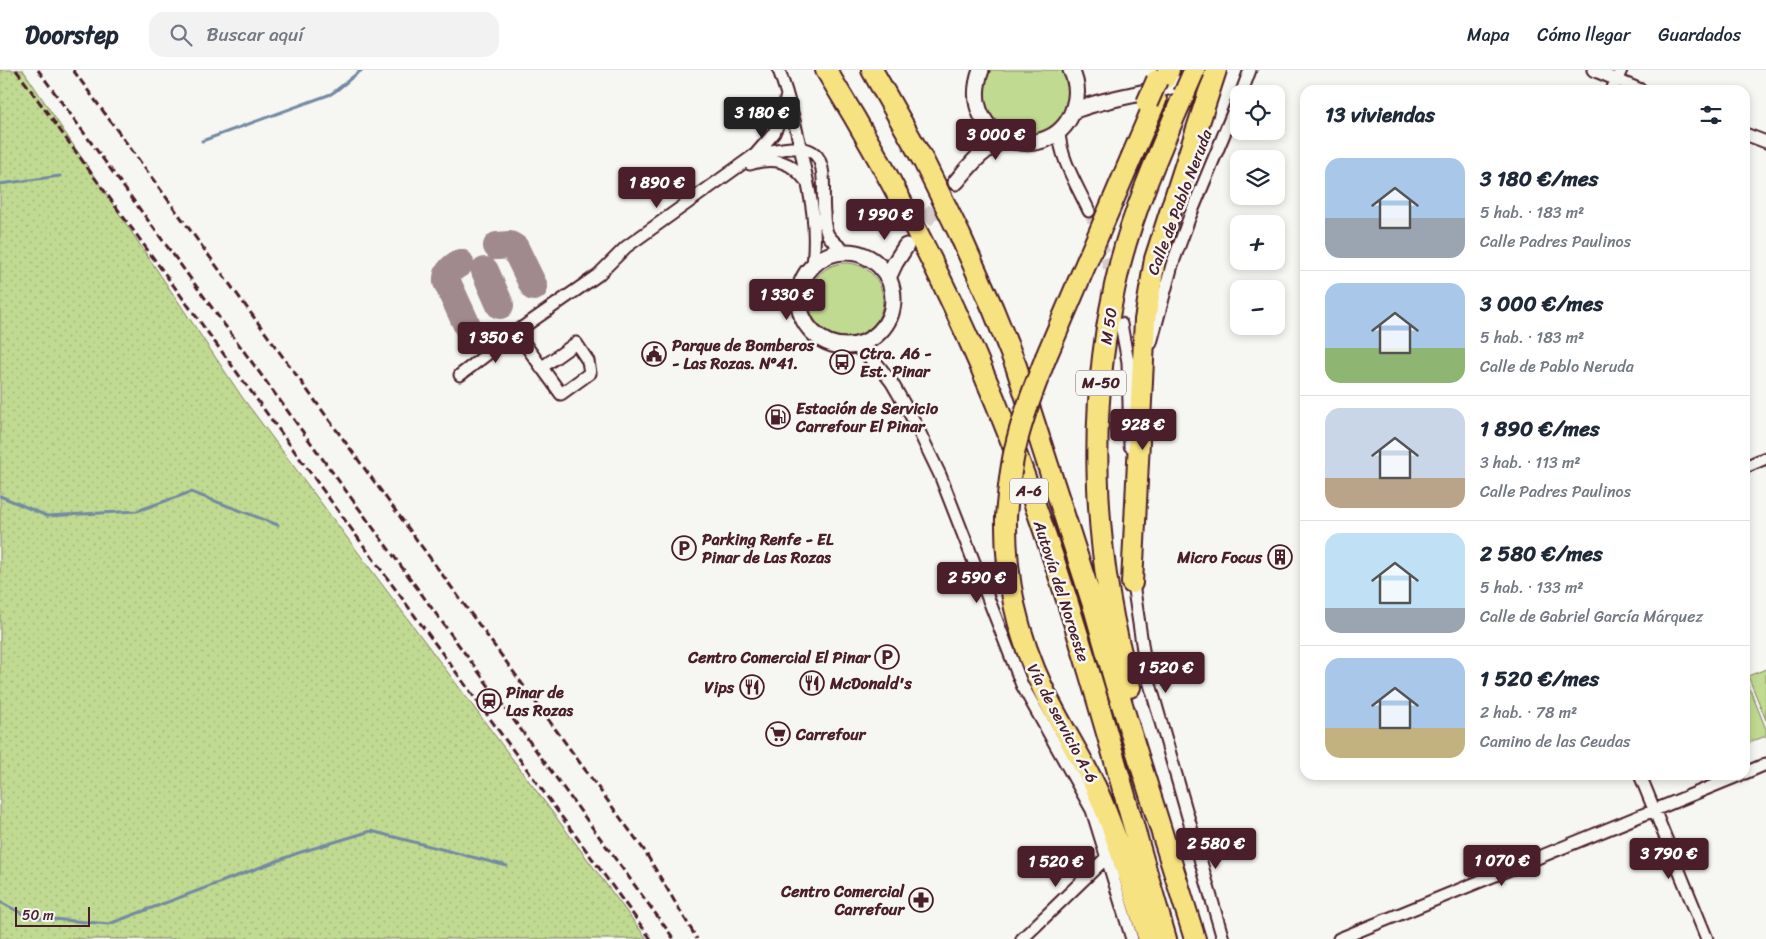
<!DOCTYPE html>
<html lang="es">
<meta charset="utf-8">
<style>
:root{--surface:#fff;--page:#f2f2f3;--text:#1f2937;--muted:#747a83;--line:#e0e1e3;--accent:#4a1f2b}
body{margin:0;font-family:Sriracha,sans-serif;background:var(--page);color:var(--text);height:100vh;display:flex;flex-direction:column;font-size:19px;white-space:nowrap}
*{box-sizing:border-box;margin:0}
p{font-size:16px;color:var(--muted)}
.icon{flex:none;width:28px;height:28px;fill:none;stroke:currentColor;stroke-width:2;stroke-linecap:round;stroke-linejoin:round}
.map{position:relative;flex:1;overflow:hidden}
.details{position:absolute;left:1300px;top:15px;width:450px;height:695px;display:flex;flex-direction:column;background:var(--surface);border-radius:15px;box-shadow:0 2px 8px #0003}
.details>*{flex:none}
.tools{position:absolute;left:1230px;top:15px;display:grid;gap:10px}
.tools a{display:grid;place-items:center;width:55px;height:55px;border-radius:10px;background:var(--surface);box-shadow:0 2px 8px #0003;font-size:25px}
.scale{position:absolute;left:15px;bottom:12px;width:75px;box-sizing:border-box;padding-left:5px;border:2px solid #4a1f2b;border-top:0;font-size:14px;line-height:18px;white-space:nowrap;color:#4a1f2b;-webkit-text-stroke:4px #f6f6f2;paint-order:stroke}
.price{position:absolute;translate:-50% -42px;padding:0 11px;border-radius:5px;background:var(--accent);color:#fff;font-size:16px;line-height:32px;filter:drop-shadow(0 1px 2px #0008)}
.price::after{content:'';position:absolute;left:50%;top:30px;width:15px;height:11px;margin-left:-8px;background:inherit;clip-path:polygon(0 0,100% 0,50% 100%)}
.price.current{background:#222;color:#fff}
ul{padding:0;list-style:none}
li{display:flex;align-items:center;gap:15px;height:125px;padding:0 25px}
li+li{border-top:1px solid var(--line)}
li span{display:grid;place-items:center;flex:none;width:140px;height:100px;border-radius:15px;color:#555}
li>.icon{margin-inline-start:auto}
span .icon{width:60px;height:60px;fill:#fffc;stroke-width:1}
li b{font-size:21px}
h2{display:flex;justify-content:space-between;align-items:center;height:60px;padding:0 25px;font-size:21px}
header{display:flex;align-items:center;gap:30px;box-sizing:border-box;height:70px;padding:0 25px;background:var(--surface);border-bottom:1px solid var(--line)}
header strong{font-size:24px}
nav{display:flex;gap:28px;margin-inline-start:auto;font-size:18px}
.search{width:350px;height:45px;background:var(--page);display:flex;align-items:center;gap:12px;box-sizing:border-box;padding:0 18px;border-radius:15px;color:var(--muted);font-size:19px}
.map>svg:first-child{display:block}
</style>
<header>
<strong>Doorstep</strong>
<div class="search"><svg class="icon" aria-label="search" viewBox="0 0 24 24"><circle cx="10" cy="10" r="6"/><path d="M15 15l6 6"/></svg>Buscar aquí</div>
<nav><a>Mapa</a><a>Cómo llegar</a><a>Guardados</a></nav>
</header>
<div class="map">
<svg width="1766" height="869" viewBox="0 0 1766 869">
<defs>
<pattern id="park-dots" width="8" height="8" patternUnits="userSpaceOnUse" patternTransform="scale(1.25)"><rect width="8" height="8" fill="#c0da91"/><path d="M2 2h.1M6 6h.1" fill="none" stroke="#a6bb7d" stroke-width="1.8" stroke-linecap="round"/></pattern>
</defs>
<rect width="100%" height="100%" fill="#f6f6f2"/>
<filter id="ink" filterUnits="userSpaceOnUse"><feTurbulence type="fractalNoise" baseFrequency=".02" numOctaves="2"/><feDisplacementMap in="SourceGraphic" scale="10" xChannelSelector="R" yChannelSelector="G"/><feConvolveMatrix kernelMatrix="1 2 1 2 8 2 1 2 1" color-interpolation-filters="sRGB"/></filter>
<g filter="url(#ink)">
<path fill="url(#park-dots)" stroke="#857c5e" d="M0,0H23L242,327L647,869H0Z"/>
<path fill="#c0da91" stroke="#857c5e" d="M989,0H1062C1064,4 1067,10 1068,14C1076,66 1000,86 985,37C981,24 982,13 989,0Z
M809 230a37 37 0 1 1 74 0a37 37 0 1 1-74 0Z
M1766,599V650L1748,606Z
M1745,607L1766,659V666L1745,674Z"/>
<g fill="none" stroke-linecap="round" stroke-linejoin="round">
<path stroke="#738aa2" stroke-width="3" d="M202,71L331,24C342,17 351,7 362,0
M0,114L60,106
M0,426L47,446L137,441L191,422L278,455
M0,832L29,847L109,854L298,783L371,761L507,796"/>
<path stroke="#a08a8e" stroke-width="28" d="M497,176L510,175L515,178L534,217
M460,193C453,197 446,202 447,212L471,264
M485,201L500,235"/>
<path stroke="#d4cbca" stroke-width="11" stroke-dasharray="11 5.5" stroke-linecap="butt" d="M1089,141L1105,183L1112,213"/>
<path stroke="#d4cbca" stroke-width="15" stroke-dasharray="15 8" stroke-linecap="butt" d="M911,169L956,112"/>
<g stroke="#4a1f2b" stroke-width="15">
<path id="street" d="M779,0C790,31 798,64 804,96C812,131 817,158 813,195
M1593,0L1641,20
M1612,20L1621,0
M1241,24L1250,0
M1059,61C1060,89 1077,115 1089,141
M1745,64L1766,72
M755,85L774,63L782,45L787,25
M750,94C774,86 791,91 806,111
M1121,254L1128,292L1130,376
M1151,273L1172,195L1190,146L1239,28
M855,276L879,296L892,313L914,351L940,405L1022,615L1092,740L1132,869
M541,298L576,273L588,291L590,303L561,324L516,262L598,205L626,177L753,86C770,81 812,68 820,92C826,107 822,127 824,143C824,150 825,159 828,165C832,171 840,177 845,182
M460,305L516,262
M1745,397L1766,388
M1132,507L1146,600L1223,869
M1745,703L1766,694
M1640,705L1707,869
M1022,869L1107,787
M1339,869L1740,705"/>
</g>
<g stroke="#4a1f2b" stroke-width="19">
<path id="secondary" d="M981,0C954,74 1056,100 1074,37C1078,25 1077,12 1071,0
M1073,41C1113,25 1157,24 1197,7
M956,112C972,93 982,79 1006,69
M799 229a47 47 0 1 1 94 0a47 47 0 1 1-94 0Z
M888,208L895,193L906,176"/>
</g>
<g stroke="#4a1f2b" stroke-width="24">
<path id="highway" d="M826,0C910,136 980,281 1034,432C1085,575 1123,723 1166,869
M872,0L924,92L960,165L993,239L1016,296L1095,541L1115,612L1195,869
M1165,8L1169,0
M1046,287L1156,30
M1006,447C1005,509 1017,564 1044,621C1060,654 1080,685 1096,718C1118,767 1132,818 1149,869
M1132,513L1145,250L1155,189L1216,0
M1130,617C1091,481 1086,331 1120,194C1135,136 1161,78 1184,24"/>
</g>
<use href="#street" stroke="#f6f6f2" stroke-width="11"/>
<use href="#secondary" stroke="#f6f6f2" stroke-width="15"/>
<use href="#highway" stroke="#f7e281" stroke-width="20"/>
<path stroke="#4a1f2b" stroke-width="3" stroke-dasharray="8 4" stroke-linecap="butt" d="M16,0L651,869
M38,0L674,869
M73,0L616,742L644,780L697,869"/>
<g stroke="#4a1f2b" stroke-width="24" stroke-linecap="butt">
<path id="highway-bridge" d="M1184,24L1194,1
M1147,33L1157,10
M1006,447C1008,423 1010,399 1016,375C1023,344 1035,316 1046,287"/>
</g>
<use href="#highway-bridge" stroke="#f7e281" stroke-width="20"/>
</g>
</g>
<defs>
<g id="civic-ring" transform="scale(1.25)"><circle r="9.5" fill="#f6f6f2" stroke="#4a1f2b" stroke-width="1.5"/><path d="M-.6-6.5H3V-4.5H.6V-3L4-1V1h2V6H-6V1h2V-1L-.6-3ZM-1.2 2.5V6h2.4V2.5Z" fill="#4a1f2b"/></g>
<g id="bus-ring" transform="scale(1.25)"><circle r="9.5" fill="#f6f6f2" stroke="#4a1f2b" stroke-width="1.5"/><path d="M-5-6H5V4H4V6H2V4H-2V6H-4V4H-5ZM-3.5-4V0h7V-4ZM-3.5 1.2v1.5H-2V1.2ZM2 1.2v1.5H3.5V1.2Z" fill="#4a1f2b"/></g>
<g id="fuel-ring" transform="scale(1.25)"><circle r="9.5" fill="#f6f6f2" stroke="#4a1f2b" stroke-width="1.5"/><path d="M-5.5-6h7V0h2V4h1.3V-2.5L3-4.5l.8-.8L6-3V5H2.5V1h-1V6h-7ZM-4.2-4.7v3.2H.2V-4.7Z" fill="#4a1f2b"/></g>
<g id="parking-ring" transform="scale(1.25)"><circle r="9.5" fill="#f6f6f2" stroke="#4a1f2b" stroke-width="1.5"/><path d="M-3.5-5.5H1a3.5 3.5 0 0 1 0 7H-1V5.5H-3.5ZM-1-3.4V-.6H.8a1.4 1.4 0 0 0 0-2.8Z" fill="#4a1f2b"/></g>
<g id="building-ring" transform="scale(1.25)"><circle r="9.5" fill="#f6f6f2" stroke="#4a1f2b" stroke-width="1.5"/><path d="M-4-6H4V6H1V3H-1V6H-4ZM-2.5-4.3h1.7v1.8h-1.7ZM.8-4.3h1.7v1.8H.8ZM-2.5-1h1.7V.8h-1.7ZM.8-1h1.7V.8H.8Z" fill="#4a1f2b"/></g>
<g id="restaurant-ring" transform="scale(1.25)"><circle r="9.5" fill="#f6f6f2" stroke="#4a1f2b" stroke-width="1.5"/><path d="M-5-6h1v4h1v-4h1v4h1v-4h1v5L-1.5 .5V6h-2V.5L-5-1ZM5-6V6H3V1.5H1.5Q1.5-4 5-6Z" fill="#4a1f2b"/></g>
<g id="station-ring" transform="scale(1.25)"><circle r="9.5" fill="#f6f6f2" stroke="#4a1f2b" stroke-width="1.5"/><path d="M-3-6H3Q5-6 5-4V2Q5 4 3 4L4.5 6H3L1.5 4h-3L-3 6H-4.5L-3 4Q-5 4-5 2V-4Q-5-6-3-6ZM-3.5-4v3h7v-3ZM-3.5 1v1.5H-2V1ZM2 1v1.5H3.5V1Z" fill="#4a1f2b"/></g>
<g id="supermarket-ring" transform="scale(1.25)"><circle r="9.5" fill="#f6f6f2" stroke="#4a1f2b" stroke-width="1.5"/><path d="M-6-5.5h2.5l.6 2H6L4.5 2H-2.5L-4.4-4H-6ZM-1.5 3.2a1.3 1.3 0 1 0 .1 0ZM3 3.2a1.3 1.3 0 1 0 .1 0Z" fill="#4a1f2b"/></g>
<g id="pharmacy-ring" transform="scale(1.25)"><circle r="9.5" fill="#f6f6f2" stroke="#4a1f2b" stroke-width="1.5"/><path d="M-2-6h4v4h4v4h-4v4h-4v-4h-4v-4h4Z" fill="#4a1f2b"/></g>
</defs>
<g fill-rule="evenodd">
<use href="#civic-ring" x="654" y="284"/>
<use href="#bus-ring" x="842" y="292"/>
<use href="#fuel-ring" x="778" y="347"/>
<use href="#parking-ring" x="684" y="478"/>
<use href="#building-ring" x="1280" y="487"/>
<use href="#parking-ring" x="887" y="587"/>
<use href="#restaurant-ring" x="812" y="613"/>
<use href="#restaurant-ring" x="752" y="617"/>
<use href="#station-ring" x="489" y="631"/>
<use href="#supermarket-ring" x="778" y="664"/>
<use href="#pharmacy-ring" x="921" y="830"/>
</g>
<g text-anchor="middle" stroke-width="5" stroke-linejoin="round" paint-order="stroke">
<g fill="#f6f6f2" stroke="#7e6067" stroke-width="1">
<rect x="1076" y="300.5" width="50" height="25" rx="4"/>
<rect x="1010" y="408.5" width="38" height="25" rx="4"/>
</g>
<g font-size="15" font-weight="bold" fill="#4a1f2b">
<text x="1101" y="318">M-50</text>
<text x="1029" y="426">A-6</text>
</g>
<g font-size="16" fill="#4a1f2b" stroke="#f6f6f2">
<text transform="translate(1179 132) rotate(-69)" y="6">Calle de Pablo Neruda</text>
<text transform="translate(1108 256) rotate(-81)" y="6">M 50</text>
<text transform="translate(1062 521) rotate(72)" y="6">Autovía del Noroeste</text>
<text transform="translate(1063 653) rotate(62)" y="6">Vía de servicio A-6</text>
</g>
<g font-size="16" font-weight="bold" fill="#4a1f2b" stroke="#f6f6f2" text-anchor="start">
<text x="672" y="281">Parque de Bomberos<tspan x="672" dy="18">- Las Rozas. Nº41.</tspan></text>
<text x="860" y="289">Ctra. A6 -<tspan x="860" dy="18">Est. Pinar</tspan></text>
<text x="796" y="344">Estación de Servicio<tspan x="796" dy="18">Carrefour El Pinar</tspan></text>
<text x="702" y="475">Parking Renfe - EL<tspan x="702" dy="18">Pinar de Las Rozas</tspan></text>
<text x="1262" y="493" text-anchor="end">Micro Focus</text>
<text x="870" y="593" text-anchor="end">Centro Comercial El Pinar</text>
<text x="830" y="619">McDonald's</text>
<text x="734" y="623" text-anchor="end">Vips</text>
<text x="506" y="628">Pinar de<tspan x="506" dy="18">Las Rozas</tspan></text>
<text x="796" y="670">Carrefour</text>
<text x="904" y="827" text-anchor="end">Centro Comercial<tspan x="904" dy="18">Carrefour</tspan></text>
</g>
</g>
</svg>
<div class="tools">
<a><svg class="icon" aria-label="locate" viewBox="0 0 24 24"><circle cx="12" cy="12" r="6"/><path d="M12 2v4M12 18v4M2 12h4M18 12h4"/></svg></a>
<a><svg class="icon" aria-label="layers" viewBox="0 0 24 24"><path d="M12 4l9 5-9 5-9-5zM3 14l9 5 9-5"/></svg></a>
<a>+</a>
<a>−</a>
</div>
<div class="scale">50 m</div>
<b class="price current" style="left:762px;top:69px">3 180 €</b>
<b class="price" style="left:996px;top:91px">3 000 €</b>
<b class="price" style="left:657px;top:139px">1 890 €</b>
<b class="price" style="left:885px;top:171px">1 990 €</b>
<b class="price" style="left:787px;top:251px">1 330 €</b>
<b class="price" style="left:496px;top:294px">1 350 €</b>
<b class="price" style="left:1143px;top:381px">928 €</b>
<b class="price" style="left:977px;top:534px">2 590 €</b>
<b class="price" style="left:1166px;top:624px">1 520 €</b>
<b class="price" style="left:1216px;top:800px">2 580 €</b>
<b class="price" style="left:1669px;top:810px">3 790 €</b>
<b class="price" style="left:1502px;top:817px">1 070 €</b>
<b class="price" style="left:1056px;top:818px">1 520 €</b>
<section class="details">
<h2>13 viviendas<svg class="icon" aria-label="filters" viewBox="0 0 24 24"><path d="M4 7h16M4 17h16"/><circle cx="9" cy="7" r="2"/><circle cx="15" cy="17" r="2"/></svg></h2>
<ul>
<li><span style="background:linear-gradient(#a9c7e8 60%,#9aa5b1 0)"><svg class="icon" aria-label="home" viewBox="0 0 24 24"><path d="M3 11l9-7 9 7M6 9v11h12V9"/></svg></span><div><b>3 180 €/mes</b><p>5 hab. · 183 m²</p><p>Calle Padres Paulinos</p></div></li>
<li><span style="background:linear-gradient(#a9c7e8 65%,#8fb573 0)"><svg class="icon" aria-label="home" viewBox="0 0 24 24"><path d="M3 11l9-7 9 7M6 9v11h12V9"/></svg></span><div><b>3 000 €/mes</b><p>5 hab. · 183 m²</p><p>Calle de Pablo Neruda</p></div></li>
<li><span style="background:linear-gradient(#c9d6e8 70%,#b9a48a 0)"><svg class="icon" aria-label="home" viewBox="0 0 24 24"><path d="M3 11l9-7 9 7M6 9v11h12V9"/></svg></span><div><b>1 890 €/mes</b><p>3 hab. · 113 m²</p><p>Calle Padres Paulinos</p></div></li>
<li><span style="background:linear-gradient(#bfe0f5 75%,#9aa5b1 0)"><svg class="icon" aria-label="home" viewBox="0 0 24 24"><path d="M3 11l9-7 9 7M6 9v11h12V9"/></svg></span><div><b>2 580 €/mes</b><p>5 hab. · 133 m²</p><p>Calle de Gabriel García Márquez</p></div></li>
<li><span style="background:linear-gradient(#a9c7e8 70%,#c2b280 0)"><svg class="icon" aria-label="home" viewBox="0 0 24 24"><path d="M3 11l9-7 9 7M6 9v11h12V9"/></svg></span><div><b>1 520 €/mes</b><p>2 hab. · 78 m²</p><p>Camino de las Ceudas</p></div></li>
</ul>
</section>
</div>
